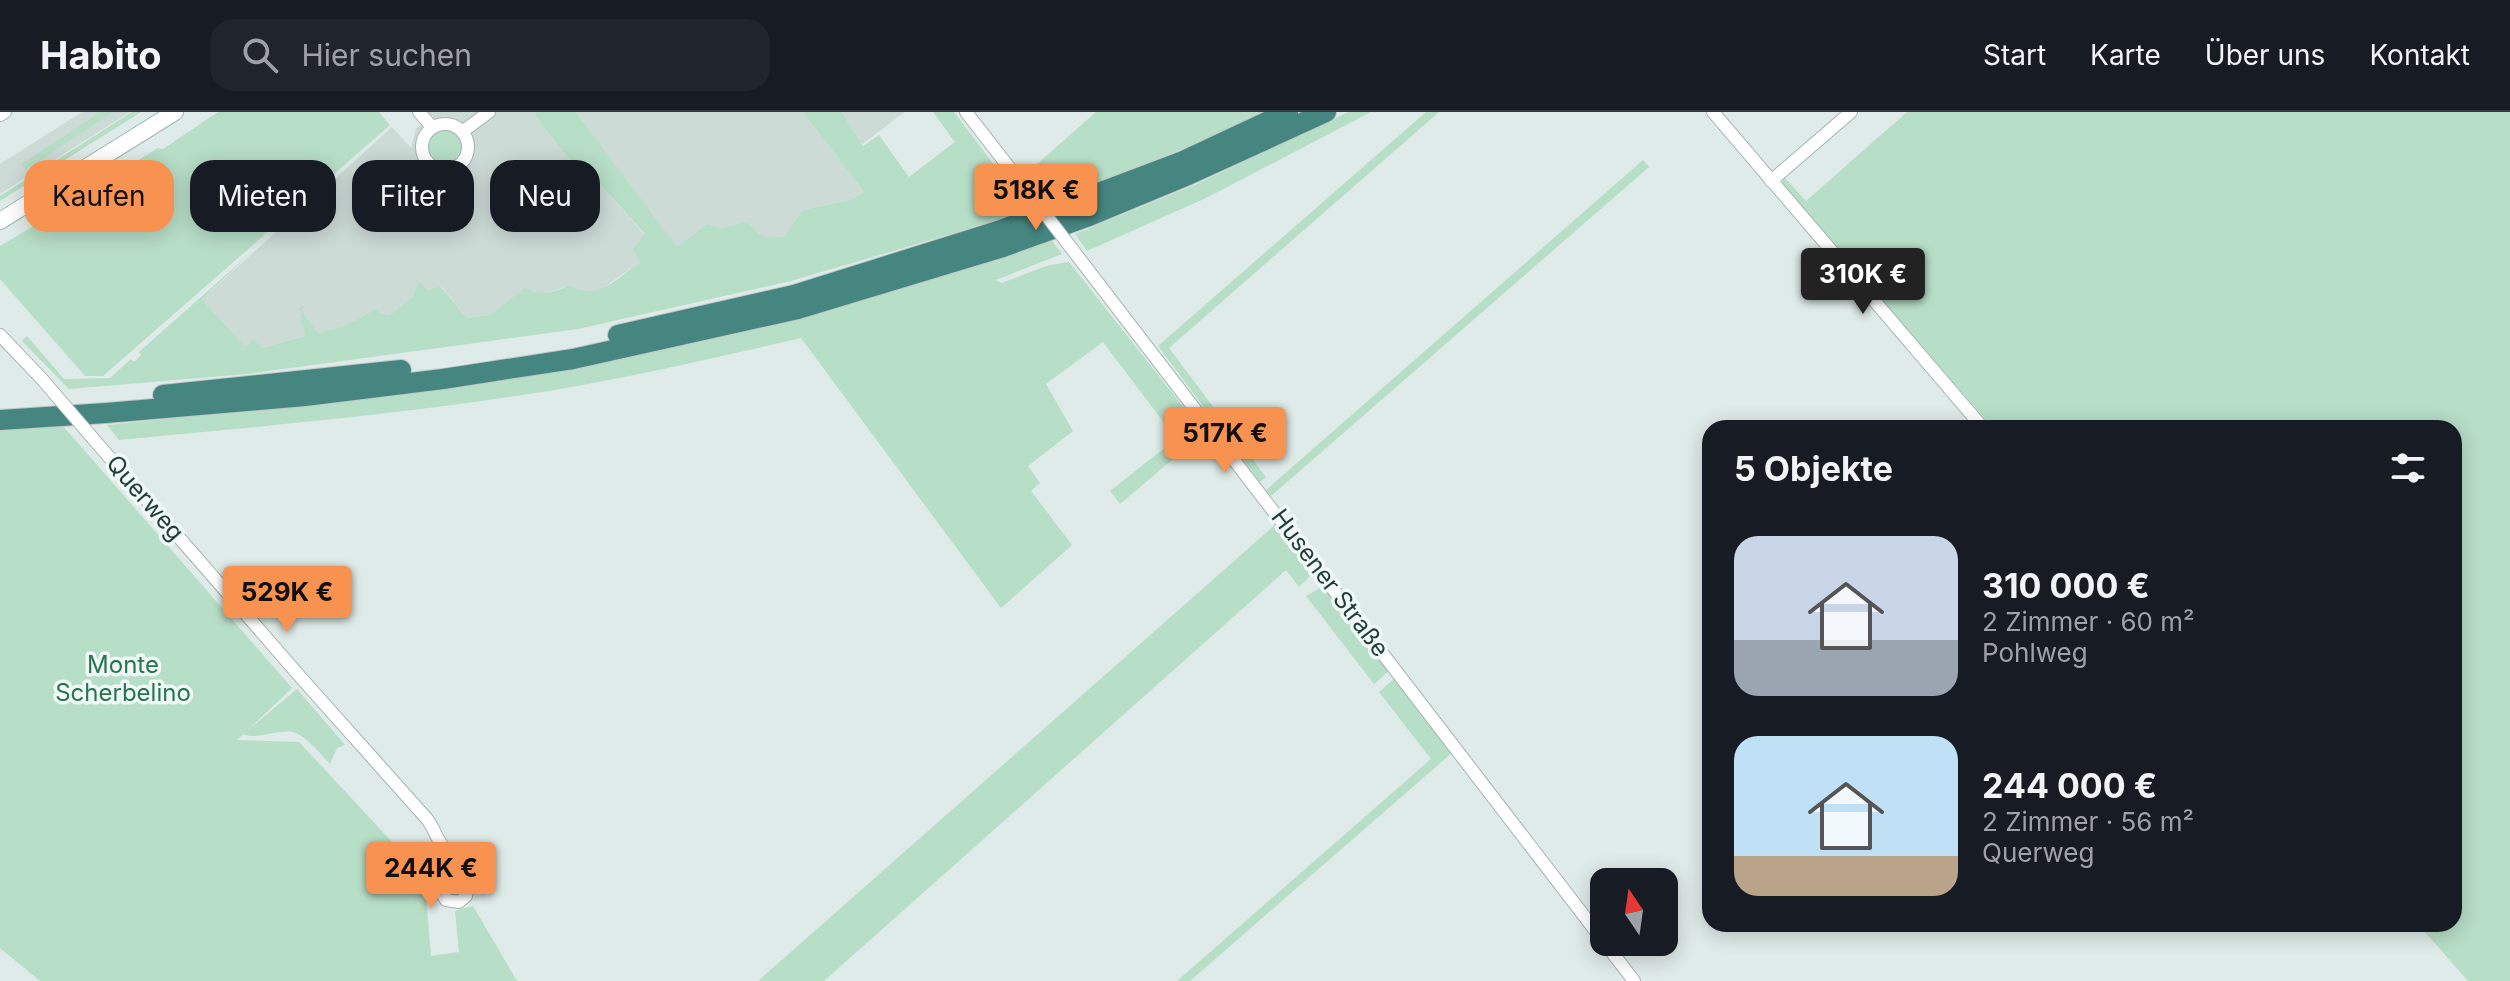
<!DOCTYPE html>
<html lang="de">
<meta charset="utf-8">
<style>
:root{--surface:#171b24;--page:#20242c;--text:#f1f3f6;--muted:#9ea1a6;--line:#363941;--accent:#f89250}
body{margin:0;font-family:Inter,sans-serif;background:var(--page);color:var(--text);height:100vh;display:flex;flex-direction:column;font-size:30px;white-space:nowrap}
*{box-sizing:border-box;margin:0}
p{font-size:26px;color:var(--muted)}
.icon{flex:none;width:44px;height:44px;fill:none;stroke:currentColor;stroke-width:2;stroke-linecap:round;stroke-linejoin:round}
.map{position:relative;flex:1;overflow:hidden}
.details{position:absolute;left:1702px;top:308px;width:760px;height:512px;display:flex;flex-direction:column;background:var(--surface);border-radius:24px;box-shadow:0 4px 20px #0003}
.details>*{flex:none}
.top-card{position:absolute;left:24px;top:48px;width:760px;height:72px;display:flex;gap:16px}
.needle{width:52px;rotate:347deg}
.tools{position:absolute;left:1590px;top:756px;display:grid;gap:16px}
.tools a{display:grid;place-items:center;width:88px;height:88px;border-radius:16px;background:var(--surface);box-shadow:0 4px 20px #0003;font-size:40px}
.price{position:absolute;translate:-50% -68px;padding:0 18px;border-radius:8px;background:var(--accent);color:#111;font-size:26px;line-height:52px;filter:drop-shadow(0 2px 4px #0008)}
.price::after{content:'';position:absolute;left:50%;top:48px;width:24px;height:18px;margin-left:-12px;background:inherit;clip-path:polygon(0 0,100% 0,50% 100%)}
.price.on{background:#222;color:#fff}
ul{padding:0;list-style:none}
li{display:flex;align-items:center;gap:24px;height:200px;padding:0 32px}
li span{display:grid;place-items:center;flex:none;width:224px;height:160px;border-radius:24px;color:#555}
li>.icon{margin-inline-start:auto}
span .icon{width:96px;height:96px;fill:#fffc;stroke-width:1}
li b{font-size:34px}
h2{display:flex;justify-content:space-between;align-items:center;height:96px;padding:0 32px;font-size:34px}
.tag{padding:0 28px;border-radius:24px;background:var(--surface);box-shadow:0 4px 20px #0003;font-size:28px;line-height:72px}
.tag.on{background:var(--accent);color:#111}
header{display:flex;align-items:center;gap:48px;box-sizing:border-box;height:112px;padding:0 40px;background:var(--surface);border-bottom:2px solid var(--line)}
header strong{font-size:38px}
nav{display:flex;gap:44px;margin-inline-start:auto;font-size:28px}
.search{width:560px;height:72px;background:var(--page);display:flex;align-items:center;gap:20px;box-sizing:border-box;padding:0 28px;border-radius:24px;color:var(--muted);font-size:30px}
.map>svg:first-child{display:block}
</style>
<header>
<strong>Habito</strong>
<div class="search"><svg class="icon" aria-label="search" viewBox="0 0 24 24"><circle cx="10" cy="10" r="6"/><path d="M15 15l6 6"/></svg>Hier suchen</div>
<nav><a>Start</a><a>Karte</a><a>Über uns</a><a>Kontakt</a></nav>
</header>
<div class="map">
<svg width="2510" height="869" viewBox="0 0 2510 869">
<rect width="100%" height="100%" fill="#dfebe8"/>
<path fill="#cddbd7" d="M82,0H130L0,82V52Z
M427,0H535L536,5L572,51L576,48L599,71L645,123L641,149L599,179L580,180L570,173L545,182H535L525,177L490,203L467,206L441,174L413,184L390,203L380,201L376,196L359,209L347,214L315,222L317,220L301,198L305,224L262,236H245L202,187L392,15L411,36L416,16L433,4Z
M576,0H803L864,80L854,87L803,98L786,124L771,128L758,123L747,109L722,116L707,112L677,136Z
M842,0H905L862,32Z"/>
<path fill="#b7dec7" d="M100,0H113L26,58L22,52Z
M132,0H141L0,89V84Z
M218,0H379L390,13L103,264H85L0,167V134L60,98V96L106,68H110L109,66L158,36L163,37Z
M535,0H576L677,135L707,112L722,116L747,109C760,125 764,129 785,124L803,98L854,87L864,80L803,0H842L863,34L879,23L909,65L955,30L933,0H954L1029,99L791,169L578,217L247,262L69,277L22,229L27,224L64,267L110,266L131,247L134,250L141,243L139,240L255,137L202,187L245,235L254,228L262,236L305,224L299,196L307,192L301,198L318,221C341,216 357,210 376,196L380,201L390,203L413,184L419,170L428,178L440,174L467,206L490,203L525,176C542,185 554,180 570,173C596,191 619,165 640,150L633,137L645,122L599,71L594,74L576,49L572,51L536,5Z
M1096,0H1265L1185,36L1049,90L1027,61Z
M1348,0H1371L1206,86L1087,139L1075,122L1197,72Z
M1426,0H1439L1169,236L1266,365L1260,370L1158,234Z
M1907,0H2510V869H2468L2418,812H2454V316H1993L1783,74V64L1806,89Z
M429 35a16 16 0 1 1 32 0a16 16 0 1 1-32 0Z
M1643,48L1649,55L1271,384L1266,378Z
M1050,126L1062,142L996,168L1002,171L1046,154L1069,150L1188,301L1168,316L1103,230L1046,272L1073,319L1028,354L1040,371L1031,379L1072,433L1001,496L801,226C730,242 659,259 588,272C433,300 275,313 119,328L107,313L303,293L445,275Z
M1196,311L1206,324L1185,337L1120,392L1110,379Z
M63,314L292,576L247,619L297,577L345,633L337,636L330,652C321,643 308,626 296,621C278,615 260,629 243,622L237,628L299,630L421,761L425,773L431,844L459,840L455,799L473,794L517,869H40L0,836V319Z
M1276,412L1313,461L1299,475L1286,458L824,869H758Z
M1324,474L1390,558L1374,572L1306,484Z
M1395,566L1453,640L1190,869H1177L1431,647L1379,580Z"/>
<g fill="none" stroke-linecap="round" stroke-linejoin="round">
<g stroke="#a2b3b0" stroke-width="14">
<path id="minor" d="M419,0L432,15
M966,0L1029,81
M1713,0L1983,316
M0,3L5,0
M422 35a23 23 0 1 1 46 0a23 23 0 1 1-46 0Z
M462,20L489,0
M1771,69L1851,0
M1072,137L1634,869
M0,223L41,266
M96,330L303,568L427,707C434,716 437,728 444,736C454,750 471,766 466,784L459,790L446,788L441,780L442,734"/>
</g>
<g stroke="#9db7b2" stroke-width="18">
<path id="secondary" d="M0,109L175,0"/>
</g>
<g stroke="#c0c8c7" stroke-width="22">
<path id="trunk" d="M618,223L794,183L1001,118L1183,49L1288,0
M163,283L401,258
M0,308L106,301L305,284L443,267L573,247L798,197L1000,136L1089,104L1188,63L1326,0"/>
</g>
<use href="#minor" stroke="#fff" stroke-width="12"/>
<use href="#secondary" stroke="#fff" stroke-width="16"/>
<use href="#trunk" stroke="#468680" stroke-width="20"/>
<g stroke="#a2b3b0" stroke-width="14" stroke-linecap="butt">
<path id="minor-bridge" d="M1029,81L1072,137
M41,266L96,330"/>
</g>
<use href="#minor-bridge" stroke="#fff" stroke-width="12"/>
</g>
<g text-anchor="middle" stroke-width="7" stroke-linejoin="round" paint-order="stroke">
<g font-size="24" fill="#1f3c38" stroke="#f0f8f5">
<text transform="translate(145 386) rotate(49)" y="8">Querweg</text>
<text transform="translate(1330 471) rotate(53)" y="8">Husener Straße</text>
</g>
<g font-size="24" fill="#287451" stroke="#f0f8f5">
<text x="123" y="561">Monte<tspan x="123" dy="28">Scherbelino</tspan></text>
</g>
</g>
</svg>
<div class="tools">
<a><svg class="needle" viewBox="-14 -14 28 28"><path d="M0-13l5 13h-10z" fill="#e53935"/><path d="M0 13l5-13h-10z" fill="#9ea1a6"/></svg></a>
</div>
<b class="price" style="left:1036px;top:120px">518K €</b>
<b class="price on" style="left:1863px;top:204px">310K €</b>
<b class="price" style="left:1225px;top:363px">517K €</b>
<b class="price" style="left:287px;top:522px">529K €</b>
<b class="price" style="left:431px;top:798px">244K €</b>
<div class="top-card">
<a class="tag on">Kaufen</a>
<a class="tag">Mieten</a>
<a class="tag">Filter</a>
<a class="tag">Neu</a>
</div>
<section class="details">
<h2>5 Objekte<svg class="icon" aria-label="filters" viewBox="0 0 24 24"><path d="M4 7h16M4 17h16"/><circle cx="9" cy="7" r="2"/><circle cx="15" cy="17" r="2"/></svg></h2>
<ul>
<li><span style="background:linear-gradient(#c9d6e8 65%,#9aa5b1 0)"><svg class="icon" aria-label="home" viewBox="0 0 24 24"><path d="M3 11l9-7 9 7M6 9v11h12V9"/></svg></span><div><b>310 000 €</b><p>2 Zimmer · 60 m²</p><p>Pohlweg</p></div></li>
<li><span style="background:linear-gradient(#bfe0f5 75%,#b9a48a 0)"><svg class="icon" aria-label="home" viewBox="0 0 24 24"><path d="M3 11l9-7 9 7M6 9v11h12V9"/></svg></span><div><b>244 000 €</b><p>2 Zimmer · 56 m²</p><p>Querweg</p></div></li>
</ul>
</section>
</div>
